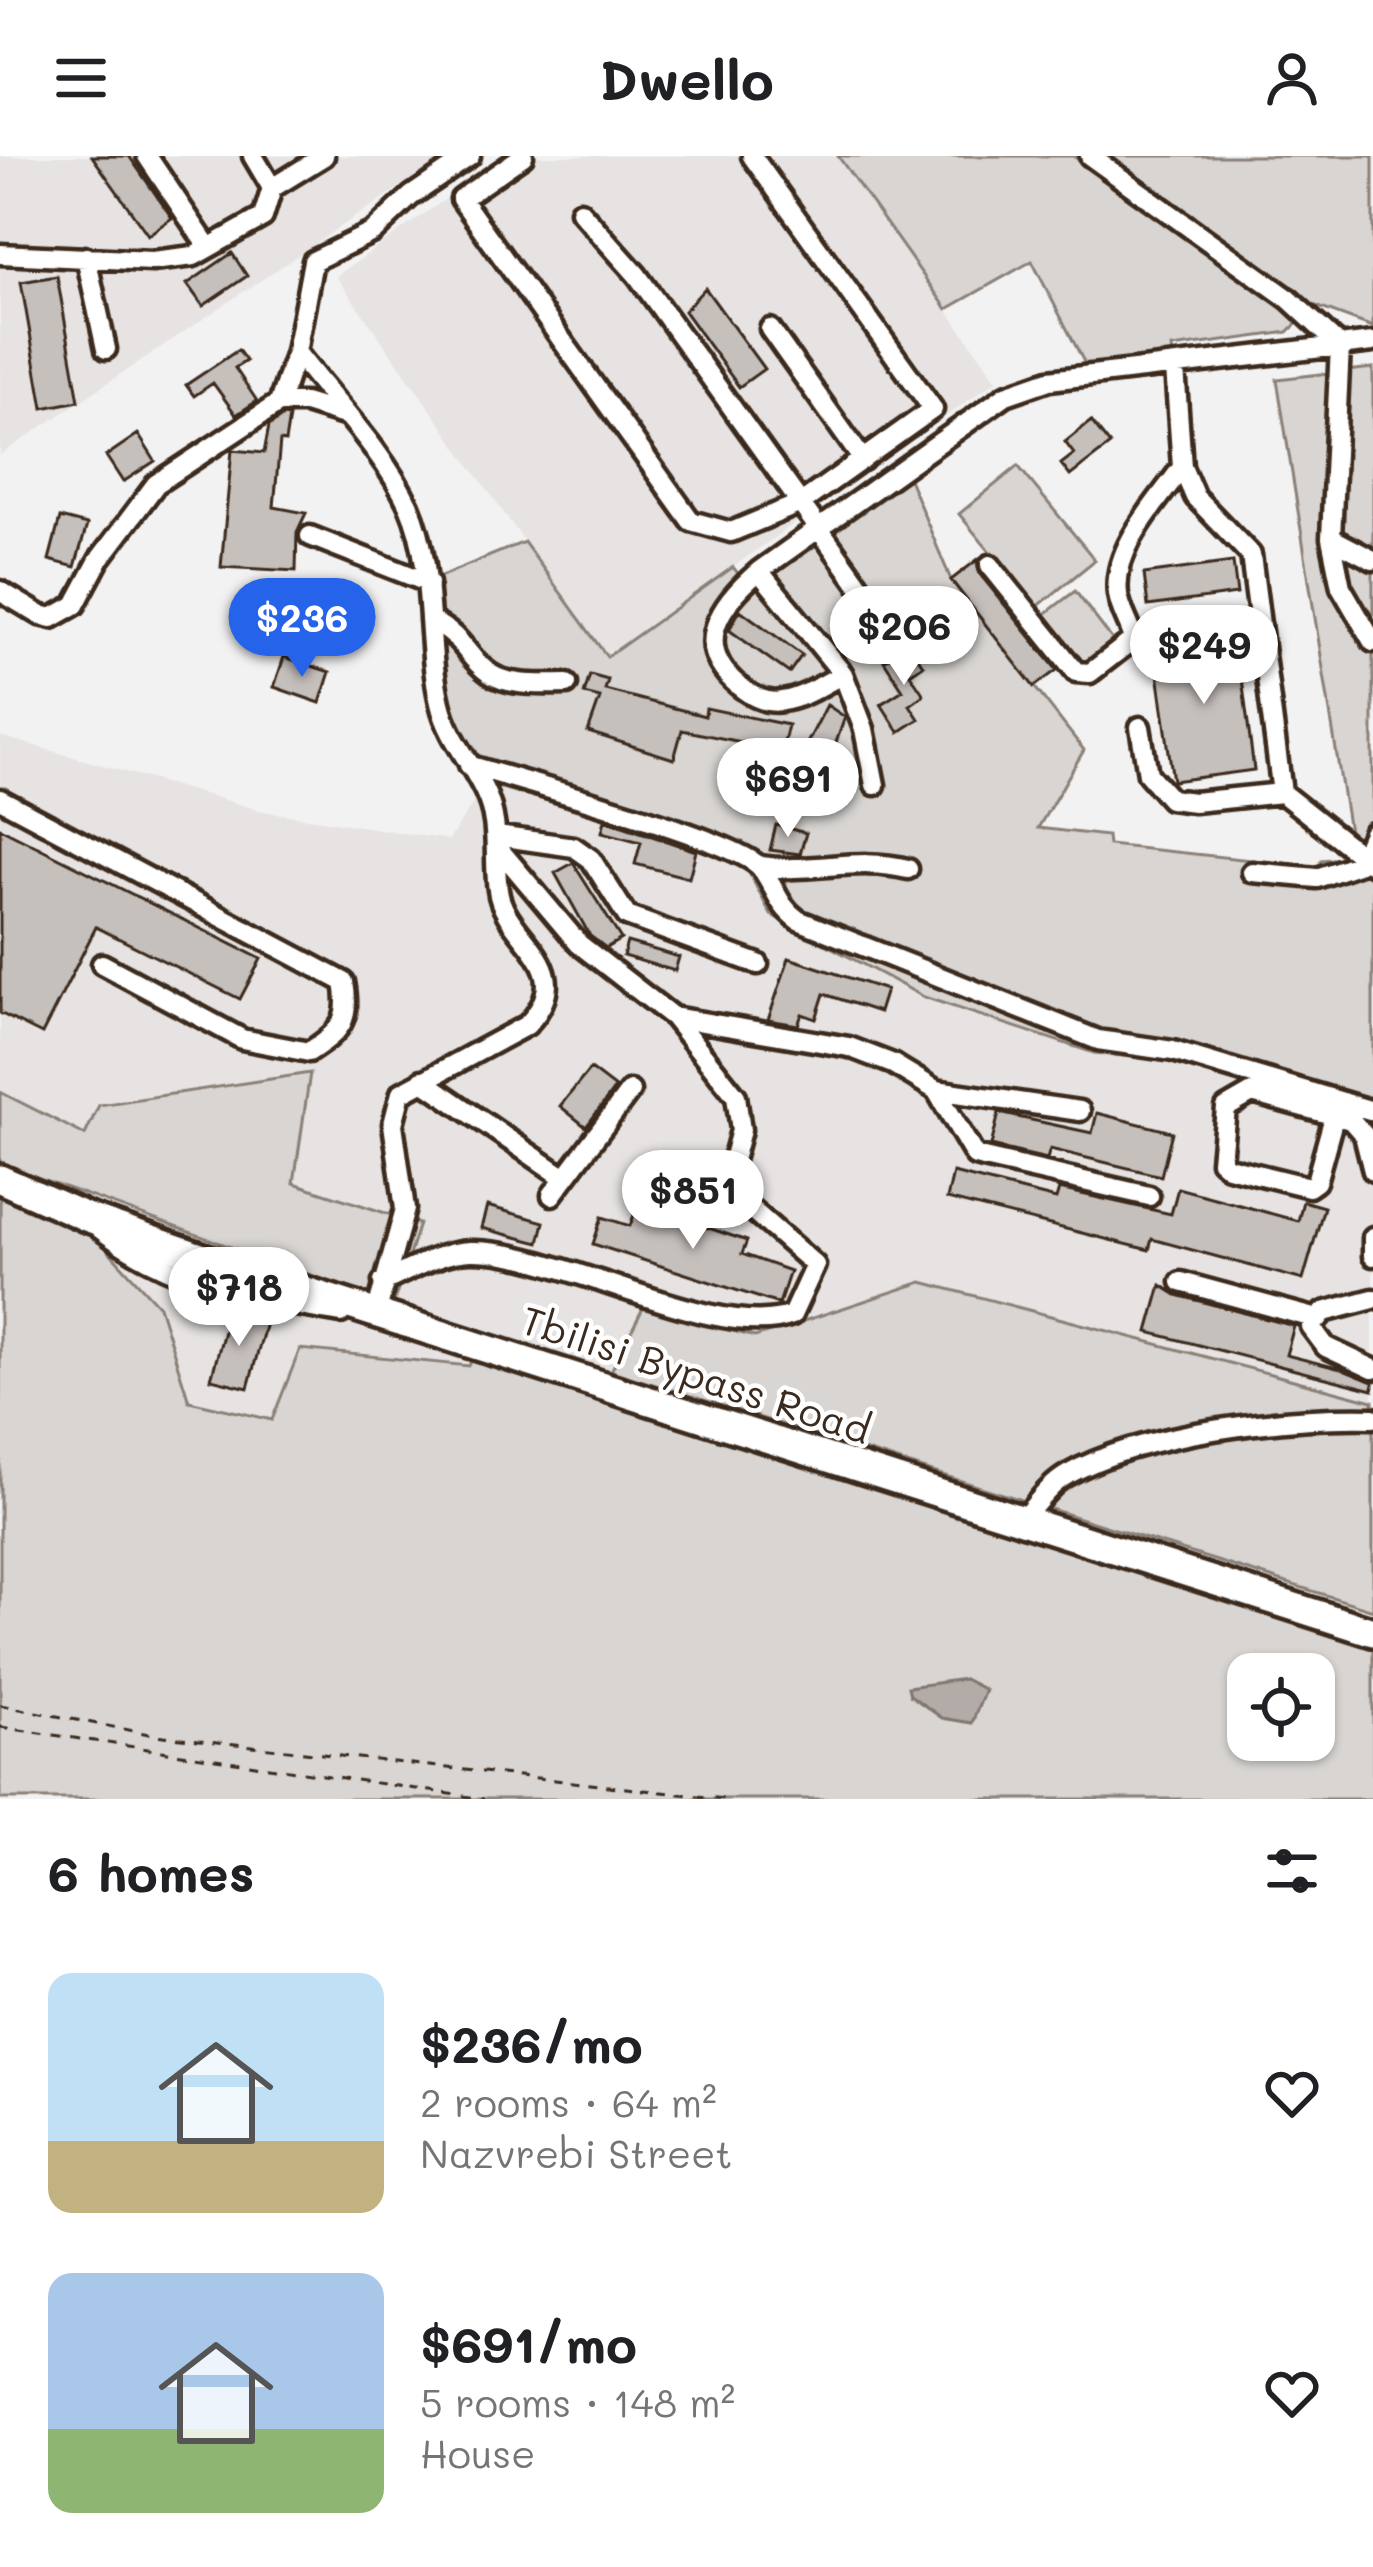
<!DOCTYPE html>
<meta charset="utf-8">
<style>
:root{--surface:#fff;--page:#f2f2f2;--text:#202124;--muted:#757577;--accent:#2563eb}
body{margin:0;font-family:Mali,sans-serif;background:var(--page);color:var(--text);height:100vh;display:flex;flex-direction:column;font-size:45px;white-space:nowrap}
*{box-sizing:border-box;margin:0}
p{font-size:39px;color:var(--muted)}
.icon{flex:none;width:66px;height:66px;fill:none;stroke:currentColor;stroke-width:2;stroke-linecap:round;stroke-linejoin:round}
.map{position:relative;height:1643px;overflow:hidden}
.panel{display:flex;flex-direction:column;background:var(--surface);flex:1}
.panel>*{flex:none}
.fabs{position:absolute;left:1227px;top:1497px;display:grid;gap:24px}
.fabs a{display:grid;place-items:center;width:108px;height:108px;border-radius:24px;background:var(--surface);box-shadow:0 3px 9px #0004;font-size:60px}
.price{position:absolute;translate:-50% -102px;padding:0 27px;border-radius:42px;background:#fff;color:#222;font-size:39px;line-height:78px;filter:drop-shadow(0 3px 6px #0008)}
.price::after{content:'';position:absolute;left:50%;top:72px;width:36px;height:27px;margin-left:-18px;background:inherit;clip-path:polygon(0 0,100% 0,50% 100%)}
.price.active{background:var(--accent);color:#fff}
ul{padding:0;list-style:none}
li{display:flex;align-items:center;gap:36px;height:300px;padding:0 48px}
li span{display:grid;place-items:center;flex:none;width:336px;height:240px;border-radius:24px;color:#555}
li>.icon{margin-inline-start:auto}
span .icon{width:144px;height:144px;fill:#fffc;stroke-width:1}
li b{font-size:51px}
h2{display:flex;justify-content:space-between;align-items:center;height:144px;padding:0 48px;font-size:51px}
header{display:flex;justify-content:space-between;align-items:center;height:156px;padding:0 48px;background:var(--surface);font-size:54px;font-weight:700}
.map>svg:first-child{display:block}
</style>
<header><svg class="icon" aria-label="menu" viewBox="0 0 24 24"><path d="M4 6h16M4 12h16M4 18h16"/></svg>Dwello<svg class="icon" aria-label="person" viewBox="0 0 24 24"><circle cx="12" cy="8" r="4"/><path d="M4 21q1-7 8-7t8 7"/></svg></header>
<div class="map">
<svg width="1373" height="1643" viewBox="0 0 1373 1643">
<rect width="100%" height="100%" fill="#f3f2f2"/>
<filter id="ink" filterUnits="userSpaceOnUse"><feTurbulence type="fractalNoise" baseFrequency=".00833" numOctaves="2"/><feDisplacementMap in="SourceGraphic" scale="24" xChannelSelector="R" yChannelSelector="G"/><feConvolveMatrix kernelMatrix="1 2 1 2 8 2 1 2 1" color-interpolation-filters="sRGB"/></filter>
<g filter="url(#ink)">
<path fill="#e6e3e2" d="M0,0H446L0,299Z
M507,0H838L997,224L606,501L336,120Z
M0,580L263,655L449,684L485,628L704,685L744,707L924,841L1094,897L1170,905L1373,967V1247L922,1126L755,1181L643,1152L611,1215L393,1149L418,1068L294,1028L85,980L0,936Z
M84,1068L474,1198L470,1210L301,1193L273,1264L189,1245L159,1150Z"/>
<path fill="#d8d5d2" stroke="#8a8078" stroke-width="3" fill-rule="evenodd" d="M838,0H1073L1241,114L1298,166L1288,176L1172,192L1173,203L1086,210L1032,105L947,153Z
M1106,0H1373V171L1313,149Z
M1373,212V967L1170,905L1094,897L924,841L771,759L744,707L704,685L485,628L454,576L434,423L524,386L607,501L733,411L750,433L909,323L951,424L1084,594L1038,672L1107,680L1108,689L1319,711L1321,704L1353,701L1277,223Z
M1018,310L1095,404L1036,452L959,358Z
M1075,435L1115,487L1085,510L1045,458Z
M310,917L294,1027L419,1068L393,1149L0,1008V936L85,979L99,949Z
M0,1038L84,1068L159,1150L189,1245L272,1264L300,1193L469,1210L474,1198L1373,1488V1643H0ZM1248,1518H1314V1584H1248Z
M922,1126L1373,1245V1454L611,1215L643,1152L755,1181Z"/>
<path fill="#b2aba7" stroke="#827770" stroke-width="3" d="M964,1523L985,1534L972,1567L942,1562L910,1539L908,1531Z"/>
<path fill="#c6c0bd" stroke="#3b2a1e" stroke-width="3" d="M92,0H129L172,62L148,79Z
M232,97L247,120L203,150L187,128Z
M57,120L79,245L43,252L21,126Z
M705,132L764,213L739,231L684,155Z
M238,194L246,205L235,212L257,245L236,259L213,227L194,240L186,229Z
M283,260L289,261L285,286L280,285L274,351L306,357L297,376L296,415L221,411L232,294L264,297L269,270Z
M1091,265L1110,289L1070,320L1061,308L1074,298L1065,286Z
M138,278L155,305L123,326L106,300Z
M60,362L87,369L75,411L49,404Z
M977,404L979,417L1057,514L1034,531L951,424Z
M1233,406L1237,438L1148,450L1144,418Z
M740,454L802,499L789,517L729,474Z
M1236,477L1254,614L1173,625L1154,488Z
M909,488L923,509L910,518L924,539L910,549L919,563L899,576L881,548L903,534L884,505Z
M284,501L330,516L320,547L274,531Z
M590,519L608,524L605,534L705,560L706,552L788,569L781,599L767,596L762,618L740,612L745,591L741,586L682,574L674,603L588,576L600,542L584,538Z
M827,549L845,561L829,606L802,597Z
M605,664L696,695L689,722L635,708L641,686L602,676Z
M776,669L806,677L800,698L770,694Z
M0,672L261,803L240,843L96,771L42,878L0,857Z
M573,707L621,783L606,792L590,780L555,717Z
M627,786L679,801L675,815L623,800Z
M789,802L886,834L879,856L824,838L816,863L802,858L798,869L768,864Z
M590,913L615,932L586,971L560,950Z
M999,957L1092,977L1097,957L1172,976L1161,1020L1050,993L1047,1003L991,990Z
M953,1017L1056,1043L1059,1033L1171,1058L1178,1032L1298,1065L1303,1045L1324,1051L1303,1124L1152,1083L1149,1094L947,1043Z
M638,1048L747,1085L742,1098L790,1115L779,1148L593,1088L602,1061L630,1070Z
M487,1050L544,1066L539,1087L481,1072Z
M1161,1129L1177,1139L1294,1170L1286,1199L1341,1213L1373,1226V1234L1148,1176Z
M230,1153L267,1163L248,1232L211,1223Z"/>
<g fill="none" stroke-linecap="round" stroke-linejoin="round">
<g stroke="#3b2a1e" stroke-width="27">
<path id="minor" d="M147,0L208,91
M523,0L461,43L691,365L731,376L801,347L933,253L752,0
M1090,0L1289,143L1340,190L1331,382L1341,431L1373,486
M272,32L324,0
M580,55L637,119L872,447
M0,98L152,105L194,100L263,61L272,32L253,0
M86,101L106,193
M770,173L863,304
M1175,212L1182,311L1195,341L1251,399L1282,637
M279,247H305L344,259
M310,380L429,427
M1331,382L1373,404
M990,409L1076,516L1090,517L1134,483C1130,468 1120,454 1118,438C1112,392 1158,346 1182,311
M759,415L843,518L864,573L875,629
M0,435L40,459L52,462L75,449L99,404L156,328L279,247L296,196
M430,464C467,483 463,498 489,517C509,531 543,528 567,528
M843,518C824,528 803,542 782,545C766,548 751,540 739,530C690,490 720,448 759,415L1006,239L1049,224L1373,186
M1140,571L1148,618L1170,643L1194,646L1282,637L1373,709
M469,609C516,624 738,684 761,712C776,731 776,748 798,764L1098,884L1173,895L1373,955
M0,643L344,826C351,865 341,875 309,896L242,883L102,808
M497,680L574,691L591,703L627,760L758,808
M760,710C811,718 857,700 908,713
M1252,716L1317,722L1360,707L1373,677
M673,861L849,891L893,908L936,934L975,1000L1149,1040
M422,924L562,1020
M936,934L1080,955
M1334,961L1316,1026L1309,1031L1228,1011L1221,1005L1226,952L1252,937L1351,964L1364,979L1373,1015
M552,1039L630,935
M99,1072C171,1129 254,1142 341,1157
M1373,1081V1100
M383,1126C410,1114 440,1096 470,1095C556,1092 715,1188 792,1159L815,1109L726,1031L741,974L736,940L673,861L579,788L499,693
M1181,1126L1314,1162
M1373,1143L1324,1156L1311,1171L1326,1191L1373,1213
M376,1158L405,1053L393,968L401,937L527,869C583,809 504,784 498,734C493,701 501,669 485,636C471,605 448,582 440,547C425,483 436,412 409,350C383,294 333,245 296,196L313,105L373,76L411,40L470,0
M1021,1365C1035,1350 1049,1329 1067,1319C1143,1276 1286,1260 1373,1262"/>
</g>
<g stroke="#3b2a1e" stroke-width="36">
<path id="highway" d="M0,1023L86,1061L209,1104L1373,1476"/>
</g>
<path stroke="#3b2a1e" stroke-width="3" stroke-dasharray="9 9" stroke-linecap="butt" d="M0,1549L154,1579L724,1643
M0,1571L484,1643"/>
<use href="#minor" stroke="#fff" stroke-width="18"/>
<use href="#highway" stroke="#fff" stroke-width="27"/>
</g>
</g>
<g text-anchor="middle" stroke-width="9" stroke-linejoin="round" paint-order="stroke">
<g font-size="39" fill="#3b2a1e" stroke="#fff">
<text transform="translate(696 1219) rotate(18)" y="14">Tbilisi Bypass Road</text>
</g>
</g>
</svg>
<div class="fabs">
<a><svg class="icon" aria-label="locate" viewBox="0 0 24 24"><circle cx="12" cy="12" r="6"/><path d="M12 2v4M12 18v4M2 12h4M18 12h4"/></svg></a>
</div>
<b class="price active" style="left:302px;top:524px">$236</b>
<b class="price" style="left:904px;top:532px">$206</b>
<b class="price" style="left:1204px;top:551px">$249</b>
<b class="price" style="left:788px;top:684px">$691</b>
<b class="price" style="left:693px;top:1096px">$851</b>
<b class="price" style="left:239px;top:1193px">$718</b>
</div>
<section class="panel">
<h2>6 homes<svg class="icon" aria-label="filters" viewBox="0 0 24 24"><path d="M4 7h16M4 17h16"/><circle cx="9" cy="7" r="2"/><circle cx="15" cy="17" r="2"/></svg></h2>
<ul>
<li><span style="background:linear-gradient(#bfe0f5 70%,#c2b280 0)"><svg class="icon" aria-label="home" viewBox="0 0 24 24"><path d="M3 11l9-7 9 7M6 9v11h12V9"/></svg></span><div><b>$236/mo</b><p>2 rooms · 64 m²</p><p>Nazvrebi Street</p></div><svg class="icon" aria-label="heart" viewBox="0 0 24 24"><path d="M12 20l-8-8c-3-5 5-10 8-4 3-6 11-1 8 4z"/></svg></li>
<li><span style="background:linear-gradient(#a9c7e8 65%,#8fb573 0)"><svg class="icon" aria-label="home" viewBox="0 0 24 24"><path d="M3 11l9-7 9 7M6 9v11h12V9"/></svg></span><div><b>$691/mo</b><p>5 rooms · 148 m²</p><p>House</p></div><svg class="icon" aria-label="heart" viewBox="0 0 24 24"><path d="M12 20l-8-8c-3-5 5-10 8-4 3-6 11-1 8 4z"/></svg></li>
</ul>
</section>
